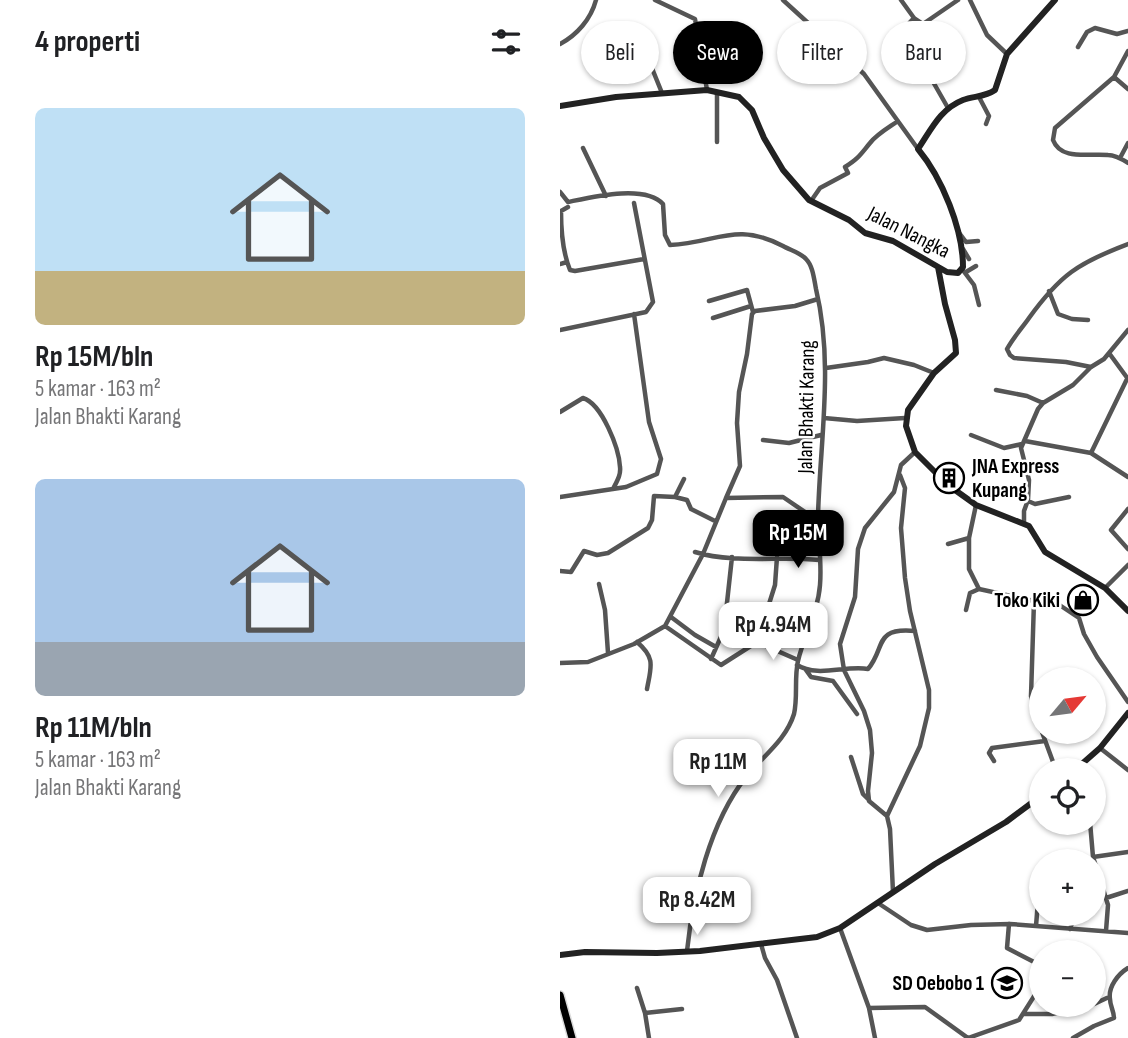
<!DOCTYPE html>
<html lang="id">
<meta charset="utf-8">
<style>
:root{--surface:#fff;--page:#f6f6f6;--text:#202124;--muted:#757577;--accent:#000}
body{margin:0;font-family:"Sofia Sans Condensed",sans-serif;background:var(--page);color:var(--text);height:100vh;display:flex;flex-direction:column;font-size:26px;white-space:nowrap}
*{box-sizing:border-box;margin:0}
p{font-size:23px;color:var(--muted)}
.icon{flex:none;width:38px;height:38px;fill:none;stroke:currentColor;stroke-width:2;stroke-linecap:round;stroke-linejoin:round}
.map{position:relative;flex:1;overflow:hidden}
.sheet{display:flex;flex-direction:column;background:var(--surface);width:560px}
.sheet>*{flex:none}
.top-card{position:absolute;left:21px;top:21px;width:441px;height:63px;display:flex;gap:14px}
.needle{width:46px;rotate:61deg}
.controls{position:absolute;left:469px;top:667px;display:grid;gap:14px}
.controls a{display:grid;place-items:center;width:77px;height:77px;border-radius:50%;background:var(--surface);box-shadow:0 2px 5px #0004;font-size:35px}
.price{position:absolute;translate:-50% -60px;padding:0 16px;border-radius:14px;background:#fff;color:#222;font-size:23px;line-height:46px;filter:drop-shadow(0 2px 4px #0008)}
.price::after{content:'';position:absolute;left:50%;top:42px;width:21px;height:16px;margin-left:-10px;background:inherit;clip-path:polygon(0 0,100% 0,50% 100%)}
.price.active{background:var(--accent);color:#fff}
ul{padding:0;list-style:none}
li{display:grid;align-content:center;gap:14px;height:371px;padding:0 35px}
li span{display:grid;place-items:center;height:217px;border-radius:10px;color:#555}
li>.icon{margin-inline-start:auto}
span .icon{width:126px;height:126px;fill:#fffc;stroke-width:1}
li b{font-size:30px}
h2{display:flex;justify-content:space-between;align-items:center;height:84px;padding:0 35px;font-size:30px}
.tag{padding:0 24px;border-radius:32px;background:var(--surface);box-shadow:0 2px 5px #0004;font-size:24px;line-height:63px}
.tag.active{background:var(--accent);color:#fff}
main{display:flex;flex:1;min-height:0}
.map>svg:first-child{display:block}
</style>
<main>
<section class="sheet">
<h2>4 properti<svg class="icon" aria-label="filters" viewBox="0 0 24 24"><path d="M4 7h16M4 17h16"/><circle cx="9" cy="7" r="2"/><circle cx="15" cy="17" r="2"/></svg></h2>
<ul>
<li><span style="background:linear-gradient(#bfe0f5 75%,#c2b280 0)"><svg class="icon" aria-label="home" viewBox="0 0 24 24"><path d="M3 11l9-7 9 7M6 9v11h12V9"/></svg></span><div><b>Rp 15M/bln</b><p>5 kamar · 163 m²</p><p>Jalan Bhakti Karang</p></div></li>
<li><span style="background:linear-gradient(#a9c7e8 75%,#9aa5b1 0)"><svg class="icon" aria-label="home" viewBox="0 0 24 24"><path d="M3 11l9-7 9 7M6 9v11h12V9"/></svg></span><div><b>Rp 11M/bln</b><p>5 kamar · 163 m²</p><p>Jalan Bhakti Karang</p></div></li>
</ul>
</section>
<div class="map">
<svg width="568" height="1038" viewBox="0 0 568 1038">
<rect width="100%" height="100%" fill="#fff"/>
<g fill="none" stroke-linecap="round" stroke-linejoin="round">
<g stroke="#dbdbdb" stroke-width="10">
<path id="primary" d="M0,995L12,1038"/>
</g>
<path stroke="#555" stroke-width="4.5" d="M95,0L135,19L147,90
M223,0L304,74L358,149
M341,0L354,18L363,24L398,0
M410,0L427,35L447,54
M0,44C17,35 31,19 36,0
M518,47L527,32L535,28L557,34L568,31
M85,51L102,93
M568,51L554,77L495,128L493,140C501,161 529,153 548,155C555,155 562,159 568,163
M345,60L338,35L354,18
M554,77L568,89
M372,80L388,108
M419,97L429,116L426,124
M157,142V93
M23,148L46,196
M560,158L568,143
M0,192L8,202C32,197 85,184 103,204L105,235L110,245C157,243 175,221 223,246C230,250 241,253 246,259C253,266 254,279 256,289C274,364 260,440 258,516C258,539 262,562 260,585C258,612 244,635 238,661C234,678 238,697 234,714C226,740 203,756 186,777C150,822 133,894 127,951
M251,201L260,188L288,173L285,167C299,158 300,155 310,143C317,134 328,128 338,121
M8,207L1,211C1,230 3,253 10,270L15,271L84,259
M400,234L406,242L418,241
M403,249L409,259
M0,264L7,262
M402,269L414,285L419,305
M406,272L416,266
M489,291L498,314L512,319L528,320
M149,301L187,290L193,312
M153,318L191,306
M0,330L86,312L93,302L74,203
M549,353L568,379
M531,367L506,362L454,358L450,355L447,349C453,338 462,328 469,318C500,275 518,263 568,244
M266,368L308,362L324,358L354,365L374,373
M436,390L467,396L483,403
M0,412L23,398C42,404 59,448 60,467C61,475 57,481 53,489
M264,418L297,421L345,418
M411,435L444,448L462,444
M203,440L229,443L261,435
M465,441L531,453L567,379
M531,453L568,477
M0,497L66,487L97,474L101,459L89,422L74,314
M115,497L124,479
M166,498L180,466L177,423L179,392L187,354L192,314L195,311L235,306L258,299
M468,501L475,504L509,497
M568,509L551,530L568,549
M464,523V511L468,500L469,480L461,448L478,409L483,403L513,385L531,367L544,359L568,330
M409,538V569L419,589
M388,544L409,538L416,505
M135,552C174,564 219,556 259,560
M0,571L11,572L24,551L37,555L48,553L88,528L92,520L94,496L115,497L127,500L131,509L155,521
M39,584L45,610L48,653
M545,588L568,565
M474,601L495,602L519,618L524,634L537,657L568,702
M406,610L410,593L419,589L474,601L471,696L481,730
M111,617L135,635L156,647
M105,626L143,554L166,498L223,497L245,512L258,516
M77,642C96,658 91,667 87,689
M197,642L238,660
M151,659L164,630L172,557
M0,663L28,662L74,644L105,626L161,665L197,642L215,585L217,557
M237,665C258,678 285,665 308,669C326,648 313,627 355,631
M246,670L251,677L273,681L297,714
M482,732L496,770
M540,748L568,770
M291,757L303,794L309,800
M434,761L429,753L432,748L485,741
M327,816L309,801L308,791L312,753L310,730L304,711L284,670L280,644L295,597L298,549L305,528L334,492L341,465L355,452
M530,822L533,857L548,905L546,931
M533,857L568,852
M333,892L330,829L327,816L360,746L369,708V690L350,611L345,578L341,528L345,488L340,475
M546,898L568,891
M318,903L351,925L367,930L411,925L450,924L568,933
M476,926L481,864
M280,928L309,1008L315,1038
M510,929L515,914
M201,944L205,958L217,980L237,1038
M77,988L85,1013L89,1038
M534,1004L549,997
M309,1008L365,1007L408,1038L459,1020L478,990L480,971L474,962L447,948L449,924
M85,1013L122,1009
M465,1014H492L532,1004
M513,1038L534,1026L554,1018C554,1011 550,1006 550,999C548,987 558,974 568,968"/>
<path stroke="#222" stroke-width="6" d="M0,106L56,97L147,90L179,97L192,110L204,138L223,170L249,200L289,220L305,233L333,241L387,272L398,273L403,267C403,229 382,178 358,149C371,130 380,109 403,100C414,96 425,97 435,90L447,54L495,0
M378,267L385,304L395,340L396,353L374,373L348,410L346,426L355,452L388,485L416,505L469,526L485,552L545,588L568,611
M515,770L540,748L568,713
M0,955L25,952L97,953L140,951L257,937L280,928L375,864L446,822L481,796"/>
<use href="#primary" stroke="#000" stroke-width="7"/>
</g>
<defs>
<g id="building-ring" transform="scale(1.575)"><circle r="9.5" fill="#fff" stroke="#000" stroke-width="1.5"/><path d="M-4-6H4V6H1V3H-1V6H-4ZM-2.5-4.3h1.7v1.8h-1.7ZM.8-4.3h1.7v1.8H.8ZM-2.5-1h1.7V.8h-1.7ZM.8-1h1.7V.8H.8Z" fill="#000"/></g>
<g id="shop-ring" transform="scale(1.575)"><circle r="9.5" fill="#fff" stroke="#000" stroke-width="1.5"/><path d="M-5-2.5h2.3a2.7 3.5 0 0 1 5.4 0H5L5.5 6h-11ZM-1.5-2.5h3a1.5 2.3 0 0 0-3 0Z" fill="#000"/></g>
<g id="school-ring" transform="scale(1.575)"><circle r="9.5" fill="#fff" stroke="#000" stroke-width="1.5"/><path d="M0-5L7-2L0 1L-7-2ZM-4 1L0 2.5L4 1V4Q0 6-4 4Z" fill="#000"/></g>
</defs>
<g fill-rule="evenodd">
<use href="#building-ring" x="389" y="478"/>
<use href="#shop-ring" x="523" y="600"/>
<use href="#school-ring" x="447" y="983"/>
</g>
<g text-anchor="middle" stroke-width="5" stroke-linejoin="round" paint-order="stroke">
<g font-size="21" fill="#000" stroke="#fff">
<text transform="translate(349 232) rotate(27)" y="7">Jalan Nangka</text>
<text transform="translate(246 407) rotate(-89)" y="7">Jalan Bhakti Karang</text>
</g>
<g font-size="21" font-weight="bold" fill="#000" stroke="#fff" text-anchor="end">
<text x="412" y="473" text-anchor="start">JNA Express<tspan x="412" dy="24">Kupang</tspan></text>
<text x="500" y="607">Toko Kiki</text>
<text x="424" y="990">SD Oebobo 1</text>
</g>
</g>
</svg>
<div class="controls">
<a><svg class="needle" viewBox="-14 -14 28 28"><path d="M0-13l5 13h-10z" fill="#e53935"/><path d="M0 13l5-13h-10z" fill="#757577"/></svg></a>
<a><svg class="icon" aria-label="locate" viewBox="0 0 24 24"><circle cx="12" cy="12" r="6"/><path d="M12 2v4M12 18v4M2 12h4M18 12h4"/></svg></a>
<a>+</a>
<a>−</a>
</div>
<b class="price active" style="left:238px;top:570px">Rp 15M</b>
<b class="price" style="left:213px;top:662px">Rp 4.94M</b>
<b class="price" style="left:158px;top:799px">Rp 11M</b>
<b class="price" style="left:137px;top:937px">Rp 8.42M</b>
<div class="top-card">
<a class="tag">Beli</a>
<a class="tag active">Sewa</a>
<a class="tag">Filter</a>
<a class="tag">Baru</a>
</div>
</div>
</main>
